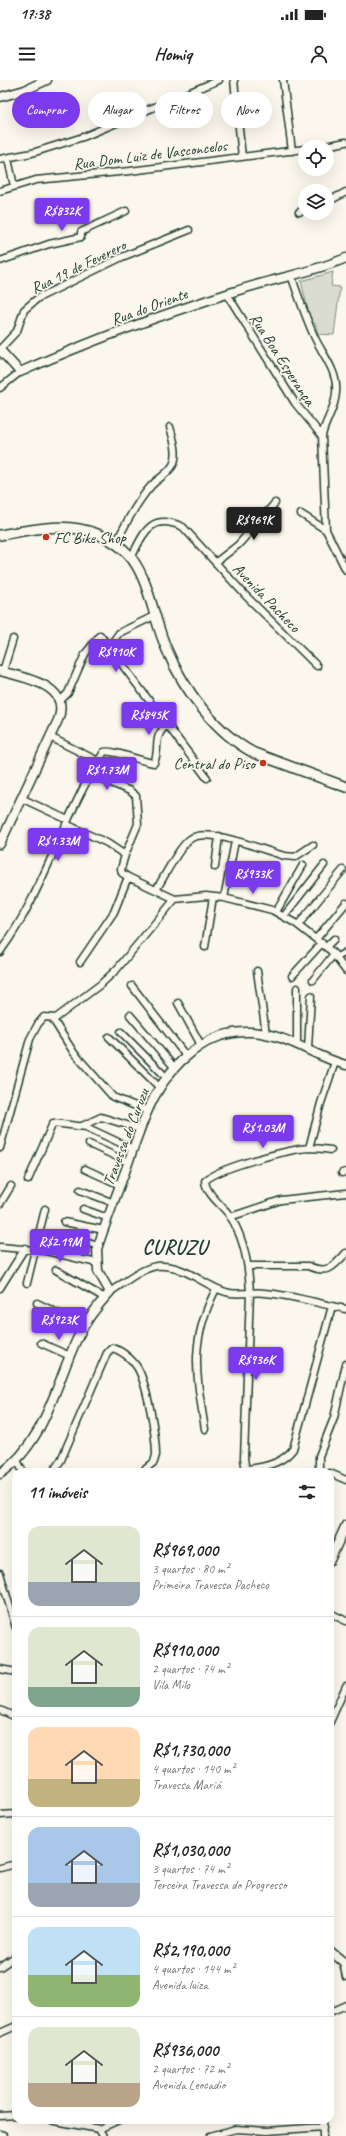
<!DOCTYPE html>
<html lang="pt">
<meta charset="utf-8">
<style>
:root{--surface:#fff;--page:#f6f6f6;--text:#222;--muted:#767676;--line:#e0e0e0;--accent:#7c3aed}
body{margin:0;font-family:Caveat,sans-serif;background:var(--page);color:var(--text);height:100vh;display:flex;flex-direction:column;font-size:15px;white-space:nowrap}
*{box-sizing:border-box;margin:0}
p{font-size:13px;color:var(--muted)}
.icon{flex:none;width:22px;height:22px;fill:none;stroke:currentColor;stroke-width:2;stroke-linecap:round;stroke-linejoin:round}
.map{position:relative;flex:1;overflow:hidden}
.panel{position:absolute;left:12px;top:1388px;width:322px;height:656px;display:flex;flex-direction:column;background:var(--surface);border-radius:12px;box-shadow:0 4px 16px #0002}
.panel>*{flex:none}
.top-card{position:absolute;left:12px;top:12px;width:322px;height:36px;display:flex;gap:8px}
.buttons{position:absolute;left:298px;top:60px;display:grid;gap:8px}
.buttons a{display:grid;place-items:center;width:36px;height:36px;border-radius:50%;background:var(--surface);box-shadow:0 4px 16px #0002;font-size:20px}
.price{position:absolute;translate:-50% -34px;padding:0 9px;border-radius:4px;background:var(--accent);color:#fff;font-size:13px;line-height:26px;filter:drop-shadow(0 1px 2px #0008)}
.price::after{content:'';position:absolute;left:50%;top:24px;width:12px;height:9px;margin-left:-6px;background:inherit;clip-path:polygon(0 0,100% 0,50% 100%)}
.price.on{background:#222;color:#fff}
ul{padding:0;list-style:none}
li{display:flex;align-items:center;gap:12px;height:100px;padding:0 16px}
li+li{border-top:1px solid var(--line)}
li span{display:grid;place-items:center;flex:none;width:112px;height:80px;border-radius:12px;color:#555}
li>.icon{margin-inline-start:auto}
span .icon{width:48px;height:48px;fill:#fffc;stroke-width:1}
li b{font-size:17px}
h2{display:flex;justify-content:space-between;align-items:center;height:48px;padding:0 16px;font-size:17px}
.pill{padding:0 14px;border-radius:18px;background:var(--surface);box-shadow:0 4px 16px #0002;font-size:14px;line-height:36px}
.pill.on{background:var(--accent);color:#fff}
.status{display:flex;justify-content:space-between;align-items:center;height:28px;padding:0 20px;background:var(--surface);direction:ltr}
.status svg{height:11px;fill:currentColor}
header{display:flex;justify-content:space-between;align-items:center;height:52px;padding:0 16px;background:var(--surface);font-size:18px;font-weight:700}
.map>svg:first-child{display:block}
</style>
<div class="status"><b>17:38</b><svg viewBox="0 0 49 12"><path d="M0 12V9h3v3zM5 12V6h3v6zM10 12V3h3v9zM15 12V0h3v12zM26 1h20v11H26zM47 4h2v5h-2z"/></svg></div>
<header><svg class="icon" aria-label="menu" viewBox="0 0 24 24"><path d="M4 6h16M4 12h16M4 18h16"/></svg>Homiq<svg class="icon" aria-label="person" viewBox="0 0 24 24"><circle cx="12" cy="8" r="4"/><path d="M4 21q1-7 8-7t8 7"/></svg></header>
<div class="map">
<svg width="346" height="2056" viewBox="0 0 346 2056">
<rect width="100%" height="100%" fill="#fbf7ec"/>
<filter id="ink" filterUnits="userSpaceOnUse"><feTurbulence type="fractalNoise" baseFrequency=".025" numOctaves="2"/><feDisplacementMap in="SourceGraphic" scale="8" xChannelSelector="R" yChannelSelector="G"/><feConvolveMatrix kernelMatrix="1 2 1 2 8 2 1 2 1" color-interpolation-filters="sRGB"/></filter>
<g filter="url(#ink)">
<path fill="#dbdcd1" stroke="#7d8c82" d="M333,192L331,206L340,207L334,255L318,254L315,243L311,242L301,201Z"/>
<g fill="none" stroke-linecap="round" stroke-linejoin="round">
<g stroke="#1f3d34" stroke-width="9">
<path id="street" d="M234,0L242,77
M283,0L292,71
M320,67L346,62
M0,79L32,73L83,57L219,0
M8,79L14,106
M0,111L36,100L130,91L305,69
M327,122L346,112
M299,132L305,130
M0,181L49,164L81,157V152L126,131
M291,195C298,215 305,236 314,256C322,274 338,291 336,312C336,328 325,340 322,356L326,450L346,490
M227,214L295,323L322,356
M0,269L17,251L24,230L38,218L122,177L189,150
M0,308L20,292
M301,434L326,450
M115,464C126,444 136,423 151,406C157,399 168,394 173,385C179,374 173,358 170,347
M131,478C144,453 150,432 183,447L246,516L317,586
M216,482L238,465L275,423
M109,567L119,553L156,535
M3,591L13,559
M61,620L68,613L85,574L100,555L207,698
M50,657L98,681
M21,718L68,740
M66,744L107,763L125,775
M215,787L219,756
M128,797L175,819L206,816L224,818L272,830L295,843L331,871L346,891
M156,810C165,796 178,768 190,759C208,746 264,771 285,776L295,777L313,765
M224,818L235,761
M276,832L303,785
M284,836L324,785
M298,845L343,790
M316,859L346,823
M205,867L213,817
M326,867L334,859
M0,872C45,811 63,735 104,672C110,669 144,682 154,683C161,667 151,658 168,644
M337,877L346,872
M80,882L114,832L128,797L122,793L121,789L125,775L138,744L136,716L130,711L91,694
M257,891L266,954
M292,896L322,863
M313,900L334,874
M132,906L186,976
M297,908V963
M178,923L201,965
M130,935L174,987
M52,938L74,973L113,1017L148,1031
M121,952L166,997
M109,957L159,1007
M308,968L311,916
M82,1046L101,1037L140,1049
M89,1064L128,1082
M0,1068L30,959L38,944L44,937L56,938L101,904L117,889L175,819
M309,1068L321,1023L335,982
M85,1089L120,1105
M342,1093L346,1092
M28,1100L53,1043L86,1047L133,1069
M80,1110L114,1123
M0,1124L11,1106
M83,1129L108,1138
M230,1137L281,1120L346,1113
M64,1142L104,1150
M82,1161L98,1166
M0,1167L46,1171L97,1183
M249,1186H308C327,1194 333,1188 346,1173
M56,1190L105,1218
M27,1203L45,1129
M0,1208L25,1168
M110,1212C126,1202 145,1184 164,1186C187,1187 205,1206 226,1212C238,1216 252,1211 265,1213C292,1215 319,1224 346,1229
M37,1223L84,1246
M41,1263L70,1276
M205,1349C196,1293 189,1262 216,1209
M17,1380L23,1392
M245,1389C262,1388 282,1384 293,1369L332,1226
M319,1390V1376L334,1338L346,1284
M53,1392L61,1380L107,1273L112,1268C121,1270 132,1279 137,1287C147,1303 156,1355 156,1375L154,1382L142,1392
M246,1392L244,1378L250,1213C249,1186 245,1159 230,1136C223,1126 206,1114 205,1101C217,1088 290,1069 309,1068C316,1068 324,1069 331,1070
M330,1393L346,1400
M0,1493L16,1548
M330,1533L346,1541
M0,1589L16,1592
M0,1630L16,1637
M330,1642L346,1606
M0,1735L16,1734
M0,1788L16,1784
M343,1882L346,1897
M0,1887L16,1876
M330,1932L346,1925
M0,1953L16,1946
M0,2036L16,2035
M50,2040L99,2049
M322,2040L323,2056
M99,2049L119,2040
M99,2049L103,2056
M210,2056L236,2049L267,2051L323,2047"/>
</g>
<g stroke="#1f3d34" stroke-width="11">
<path id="secondary" d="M0,17L25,10L47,0
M0,270L20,292C90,261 163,234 236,211C272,199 311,193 346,178
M0,591C25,598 72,605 58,640L0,764
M0,1394C45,1363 55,1306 77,1259C85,1242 97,1226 110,1212L98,1191L97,1169C106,1142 116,1116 126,1089C142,1044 153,1001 193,971C212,957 229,951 252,952C290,955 312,976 346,985
M330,1480L346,1445
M330,1871L346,1884
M0,2055L3,2056"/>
</g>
<g stroke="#1f3d34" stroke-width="12">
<path id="primary" d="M0,455C25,451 53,444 79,449C151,463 144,517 167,570C184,610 216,653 254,673L346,707"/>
</g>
<use href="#street" stroke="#fbf7ec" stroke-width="6"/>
<use href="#secondary" stroke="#fbf7ec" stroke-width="8"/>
<use href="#primary" stroke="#fbf7ec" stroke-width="9"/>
</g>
</g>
<g fill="#c8321e" stroke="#fbf7ec" stroke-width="1.5">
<circle cx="46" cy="457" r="4"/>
<circle cx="263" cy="683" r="4"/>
</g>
<g text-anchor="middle" stroke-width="3.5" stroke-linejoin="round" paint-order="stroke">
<g font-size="16" fill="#1f3d34" stroke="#fbf7ec">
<text transform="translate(150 74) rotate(-7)" y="6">Rua Dom Luiz de Vasconcelos</text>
<text transform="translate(78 186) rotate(-26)" y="6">Rua 19 de Feverero</text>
<text transform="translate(149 226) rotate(-20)" y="6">Rua do Oriente</text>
<text transform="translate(283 279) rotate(57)" y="6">Rua Boa Esperança</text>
<text transform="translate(267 517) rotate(46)" y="6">Avenida Pacheco</text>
<text transform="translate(125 1057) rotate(-69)" y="6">Travessa do Curuzu</text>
</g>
<g font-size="16" fill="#1f3d34" stroke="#fbf7ec" text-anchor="start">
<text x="54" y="463">FC Bike Shop</text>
<text x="255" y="689" text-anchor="end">Central do Piso</text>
</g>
<g font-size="20" font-weight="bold" letter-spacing="1" fill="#1f3d34" stroke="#fbf7ec">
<text x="175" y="1174">CURUZU</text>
</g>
</g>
</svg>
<div class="buttons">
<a><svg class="icon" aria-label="locate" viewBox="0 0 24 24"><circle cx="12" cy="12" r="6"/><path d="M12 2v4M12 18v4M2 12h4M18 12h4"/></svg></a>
<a><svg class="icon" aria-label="layers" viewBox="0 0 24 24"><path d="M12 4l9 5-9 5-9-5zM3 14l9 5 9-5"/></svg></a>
</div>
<b class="price" style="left:62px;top:152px">R$832K</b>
<b class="price on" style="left:254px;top:461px">R$969K</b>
<b class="price" style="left:116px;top:593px">R$910K</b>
<b class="price" style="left:149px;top:656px">R$845K</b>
<b class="price" style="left:107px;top:711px">R$1.73M</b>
<b class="price" style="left:58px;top:782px">R$1.33M</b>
<b class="price" style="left:253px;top:815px">R$933K</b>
<b class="price" style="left:263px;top:1069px">R$1.03M</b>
<b class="price" style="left:60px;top:1183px">R$2.19M</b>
<b class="price" style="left:59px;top:1261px">R$923K</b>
<b class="price" style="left:256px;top:1301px">R$936K</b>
<div class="top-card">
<a class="pill on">Comprar</a>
<a class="pill">Alugar</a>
<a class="pill">Filtros</a>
<a class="pill">Novo</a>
</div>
<section class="panel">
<h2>11 imóveis<svg class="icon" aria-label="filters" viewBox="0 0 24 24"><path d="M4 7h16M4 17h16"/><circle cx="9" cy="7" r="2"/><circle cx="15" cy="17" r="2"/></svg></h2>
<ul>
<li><span style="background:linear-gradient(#dfe7d0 70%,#9aa5b1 0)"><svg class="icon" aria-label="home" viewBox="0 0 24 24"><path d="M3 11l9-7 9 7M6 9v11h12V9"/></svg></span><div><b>R$969,000</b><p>3 quartos · 80 m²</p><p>Primeira Travessa Pacheco</p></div></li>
<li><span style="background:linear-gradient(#dfe7d0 75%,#7fa58c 0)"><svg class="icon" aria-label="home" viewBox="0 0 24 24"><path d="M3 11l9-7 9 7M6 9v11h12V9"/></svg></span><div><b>R$910,000</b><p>2 quartos · 74 m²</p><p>Vila Milo</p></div></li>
<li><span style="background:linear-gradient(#ffd9b3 65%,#c2b280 0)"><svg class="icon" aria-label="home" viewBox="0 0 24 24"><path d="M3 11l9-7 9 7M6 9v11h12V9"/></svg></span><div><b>R$1,730,000</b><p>4 quartos · 140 m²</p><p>Travessa Mariá</p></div></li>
<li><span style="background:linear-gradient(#a9c7e8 70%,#9aa5b1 0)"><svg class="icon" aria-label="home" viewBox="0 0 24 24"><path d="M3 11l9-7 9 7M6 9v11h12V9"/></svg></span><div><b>R$1,030,000</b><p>3 quartos · 74 m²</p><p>Terceira Travessa do Progresso</p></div></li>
<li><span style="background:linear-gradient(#bfe0f5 60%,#8fb573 0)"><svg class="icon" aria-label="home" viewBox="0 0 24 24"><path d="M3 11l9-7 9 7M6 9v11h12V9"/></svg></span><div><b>R$2,190,000</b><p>4 quartos · 144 m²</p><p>Avenida luiza</p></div></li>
<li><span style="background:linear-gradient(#dfe7d0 70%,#b9a48a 0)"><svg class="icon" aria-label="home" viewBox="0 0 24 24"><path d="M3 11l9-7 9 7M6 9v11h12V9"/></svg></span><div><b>R$936,000</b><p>2 quartos · 72 m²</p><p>Avenida Leocadio</p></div></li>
</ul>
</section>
</div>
